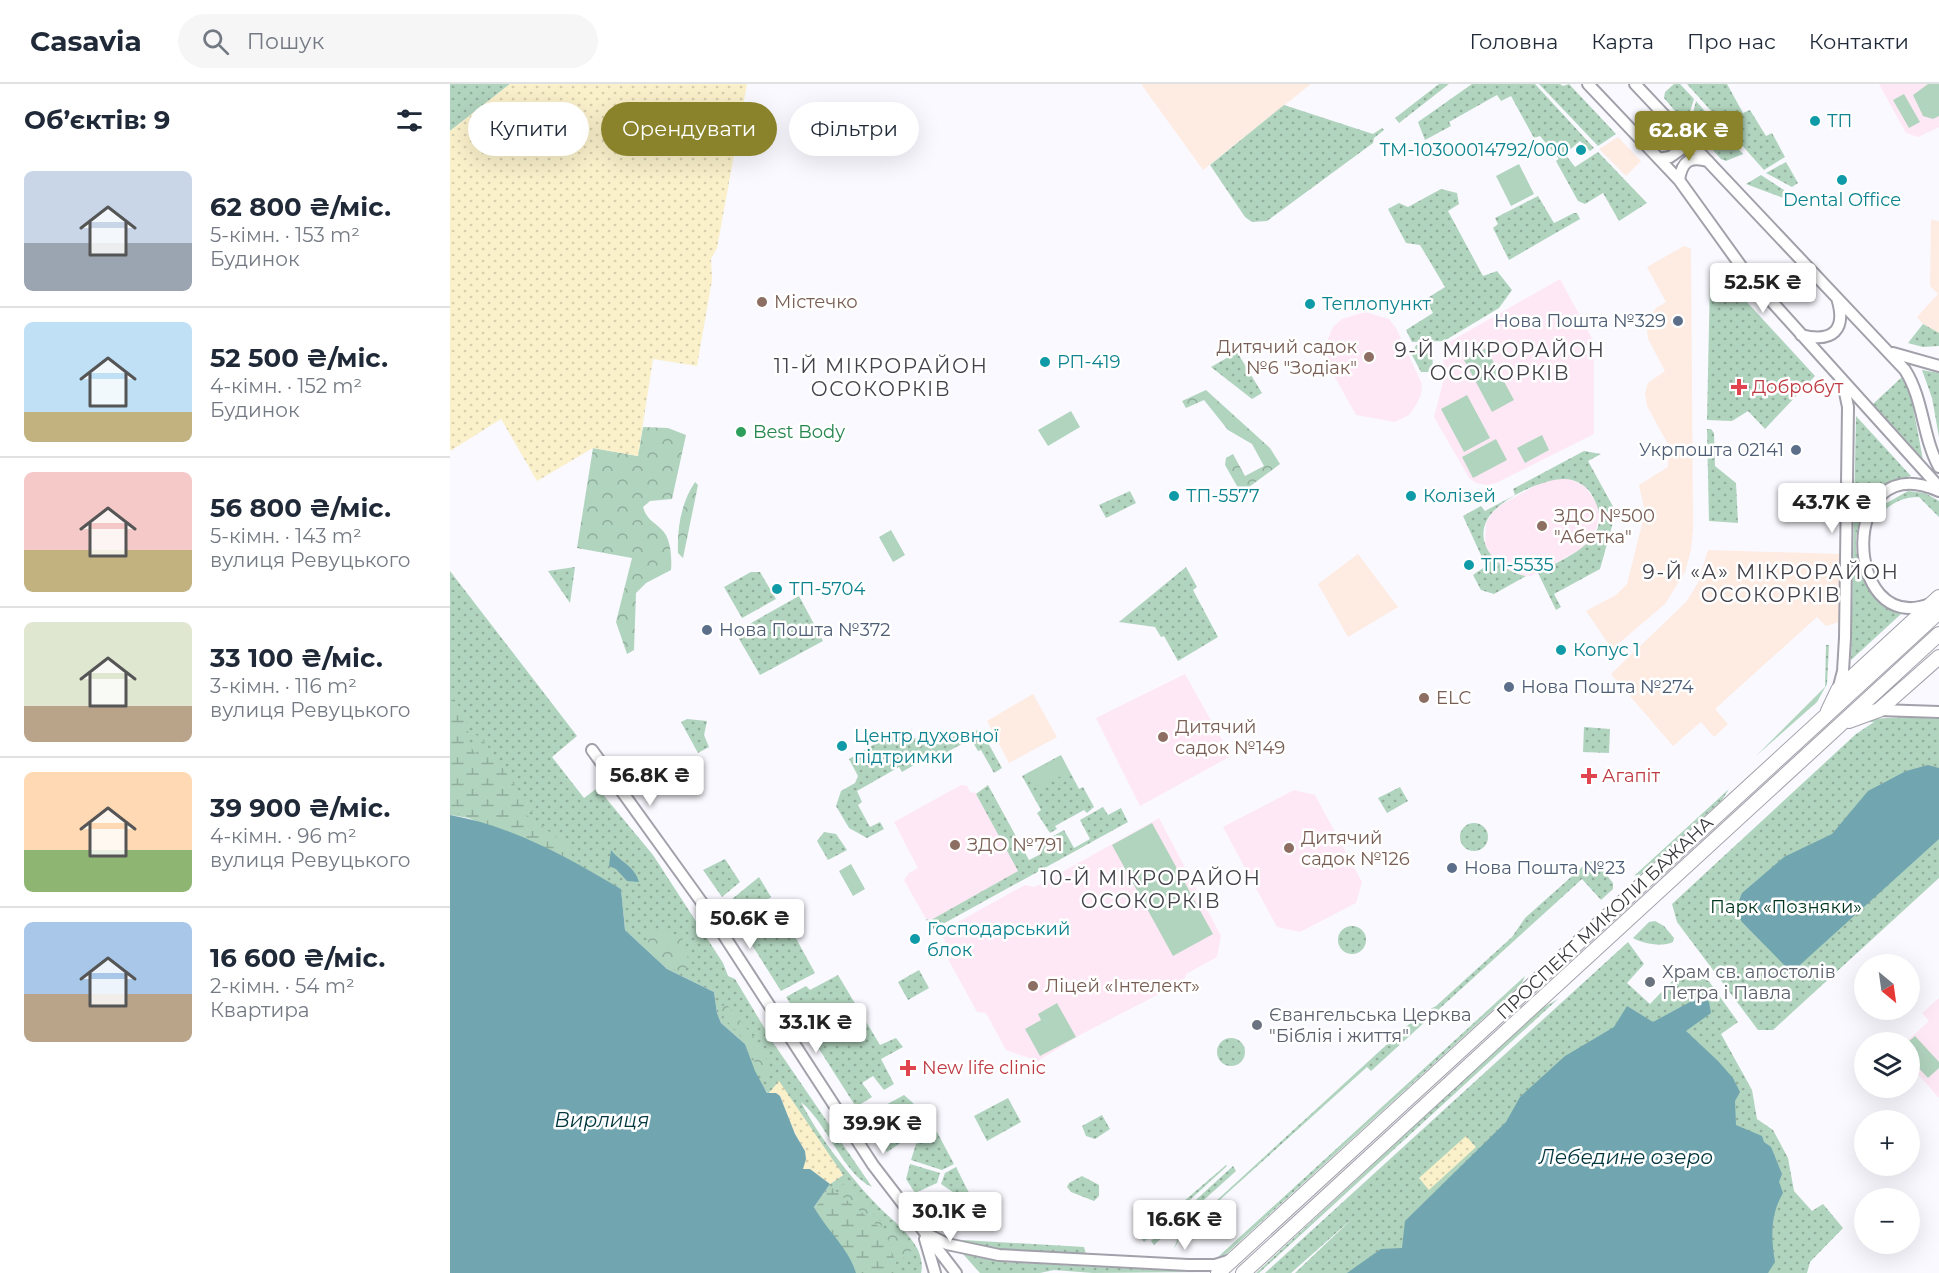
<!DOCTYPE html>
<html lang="uk">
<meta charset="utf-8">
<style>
:root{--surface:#fff;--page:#f6f6f7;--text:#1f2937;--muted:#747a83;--line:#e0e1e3;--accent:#8a832b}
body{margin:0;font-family:Montserrat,sans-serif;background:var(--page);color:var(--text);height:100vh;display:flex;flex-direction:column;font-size:22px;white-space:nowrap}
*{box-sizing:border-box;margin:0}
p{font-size:20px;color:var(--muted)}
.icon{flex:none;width:33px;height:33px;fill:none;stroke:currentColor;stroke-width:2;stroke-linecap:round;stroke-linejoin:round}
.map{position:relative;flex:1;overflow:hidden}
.panel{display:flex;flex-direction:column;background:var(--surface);width:450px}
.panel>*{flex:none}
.guide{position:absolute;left:18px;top:18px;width:570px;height:54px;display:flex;gap:12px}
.needle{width:39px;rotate:151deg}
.controls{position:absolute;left:1404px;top:870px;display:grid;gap:12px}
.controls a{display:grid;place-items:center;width:66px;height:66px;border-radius:50%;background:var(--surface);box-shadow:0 6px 24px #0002;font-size:30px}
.price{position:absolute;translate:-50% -51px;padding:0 14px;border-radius:6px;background:#fff;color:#222;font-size:20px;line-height:39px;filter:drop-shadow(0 2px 3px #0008)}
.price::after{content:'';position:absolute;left:50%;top:36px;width:18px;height:14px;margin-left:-9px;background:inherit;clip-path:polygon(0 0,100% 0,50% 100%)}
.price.current{background:var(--accent);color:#fff}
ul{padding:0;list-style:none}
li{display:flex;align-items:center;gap:18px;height:150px;padding:0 24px}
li+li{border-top:2px solid var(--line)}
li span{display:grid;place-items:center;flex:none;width:168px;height:120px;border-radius:9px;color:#555}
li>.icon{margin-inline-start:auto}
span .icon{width:72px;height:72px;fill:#fffc;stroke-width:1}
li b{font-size:26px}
h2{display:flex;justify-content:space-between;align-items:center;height:72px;padding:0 24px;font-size:26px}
.pill{padding:0 21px;border-radius:27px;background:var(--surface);box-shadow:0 6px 24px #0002;font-size:21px;line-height:54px}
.pill.current{background:var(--accent);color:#fff}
header{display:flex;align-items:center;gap:36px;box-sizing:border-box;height:84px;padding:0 30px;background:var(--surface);border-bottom:2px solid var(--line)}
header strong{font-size:28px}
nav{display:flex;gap:33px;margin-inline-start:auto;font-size:21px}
.search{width:420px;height:54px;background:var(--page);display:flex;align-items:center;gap:15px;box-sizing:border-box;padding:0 21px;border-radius:33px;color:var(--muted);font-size:22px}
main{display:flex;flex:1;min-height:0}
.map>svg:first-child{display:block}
</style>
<header>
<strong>Casavia</strong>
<div class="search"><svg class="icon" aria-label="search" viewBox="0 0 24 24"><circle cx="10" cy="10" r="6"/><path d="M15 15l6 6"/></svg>Пошук</div>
<nav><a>Головна</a><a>Карта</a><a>Про нас</a><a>Контакти</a></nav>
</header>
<main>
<section class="panel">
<h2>Об’єктів: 9<svg class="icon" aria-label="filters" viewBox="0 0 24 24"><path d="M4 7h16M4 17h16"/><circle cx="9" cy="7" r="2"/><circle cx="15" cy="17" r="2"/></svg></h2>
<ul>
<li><span style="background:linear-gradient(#c9d6e8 60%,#9aa5b1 0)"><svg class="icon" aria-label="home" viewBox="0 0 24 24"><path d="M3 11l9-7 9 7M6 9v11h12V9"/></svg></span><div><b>62 800 ₴/міс.</b><p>5-кімн. · 153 m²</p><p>Будинок</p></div></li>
<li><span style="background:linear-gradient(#bfe0f5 75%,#c2b280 0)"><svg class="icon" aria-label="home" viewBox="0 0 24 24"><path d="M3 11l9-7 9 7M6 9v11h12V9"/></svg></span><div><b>52 500 ₴/міс.</b><p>4-кімн. · 152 m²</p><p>Будинок</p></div></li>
<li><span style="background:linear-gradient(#f6c9c9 65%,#c2b280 0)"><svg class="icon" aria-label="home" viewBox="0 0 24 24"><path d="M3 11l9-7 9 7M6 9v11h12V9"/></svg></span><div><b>56 800 ₴/міс.</b><p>5-кімн. · 143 m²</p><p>вулиця Ревуцького</p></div></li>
<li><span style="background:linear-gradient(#dfe7d0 70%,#b9a48a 0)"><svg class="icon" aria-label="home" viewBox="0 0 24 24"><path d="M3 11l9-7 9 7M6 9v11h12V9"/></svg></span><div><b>33 100 ₴/міс.</b><p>3-кімн. · 116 m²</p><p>вулиця Ревуцького</p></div></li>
<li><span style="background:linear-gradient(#ffd9b3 65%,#8fb573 0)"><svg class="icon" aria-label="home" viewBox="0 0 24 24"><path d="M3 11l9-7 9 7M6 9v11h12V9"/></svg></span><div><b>39 900 ₴/міс.</b><p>4-кімн. · 96 m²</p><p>вулиця Ревуцького</p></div></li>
<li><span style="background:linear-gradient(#a9c7e8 60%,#b9a48a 0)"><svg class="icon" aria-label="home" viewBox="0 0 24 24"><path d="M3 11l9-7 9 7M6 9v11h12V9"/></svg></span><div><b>16 600 ₴/міс.</b><p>2-кімн. · 54 m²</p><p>Квартира</p></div></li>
</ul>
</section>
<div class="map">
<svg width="1489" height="1189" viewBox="0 0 1489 1189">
<defs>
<pattern id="green-dots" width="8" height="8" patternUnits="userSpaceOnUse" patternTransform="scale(1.5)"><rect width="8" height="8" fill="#b1d4be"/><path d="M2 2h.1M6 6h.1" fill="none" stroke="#91ad9c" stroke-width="1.8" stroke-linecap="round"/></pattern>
<pattern id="forest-crowns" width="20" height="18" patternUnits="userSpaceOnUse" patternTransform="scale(1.5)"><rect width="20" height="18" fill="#b1d4be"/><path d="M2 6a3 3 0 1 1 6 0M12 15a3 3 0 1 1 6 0" fill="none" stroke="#91ad9c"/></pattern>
<pattern id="wetland-marsh" width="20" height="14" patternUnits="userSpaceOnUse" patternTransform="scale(1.5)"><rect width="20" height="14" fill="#b1d4be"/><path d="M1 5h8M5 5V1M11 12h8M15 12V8" fill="none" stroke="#91ad9c"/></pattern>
<pattern id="sand-dots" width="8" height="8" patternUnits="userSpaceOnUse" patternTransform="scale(1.5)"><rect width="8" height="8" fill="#faf0ca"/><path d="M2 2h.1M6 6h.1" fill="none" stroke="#d7ceae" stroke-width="1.8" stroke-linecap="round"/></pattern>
</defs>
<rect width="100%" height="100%" fill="#f9f9ff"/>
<path fill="#feebe2" d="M691,0H861L753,86Z
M1168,53L1191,77L1176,92L1149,65Z
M1481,136L1489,137V249L1473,240L1467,233L1488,210L1480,202Z
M1234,162L1241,165L1243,445L1241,466L1235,488L1215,520L1162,565L1136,527L1166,511L1177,500L1195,428L1189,401L1218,383L1219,362L1197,322L1195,309L1198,299L1215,287L1198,255L1196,238L1206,224L1216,218L1197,183Z
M1258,466L1390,470L1389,538L1376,542L1367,533L1265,625L1278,640L1264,653L1251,638L1223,662L1161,590L1236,518L1248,499Z
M908,470L948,523L898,553L868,500Z
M583,610L607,653L559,679L537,637Z"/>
<path fill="#ffe8f5" d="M1429,0H1489V43L1468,53L1456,49Z
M1110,195L1144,258V350L1046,399L1037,401L1026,399L1019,394L984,333L995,291L992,265L994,261Z
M915,228L939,235L946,244L972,300L971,311L966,321L959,331L945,338L906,331L882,288L875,262L883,243L892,235Z
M1117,394L1134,401L1148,421L1150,429L1144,452L1135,463L1081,492L1065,490L1051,483L1042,475L1035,461L1036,440L1041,430L1052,420L1096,396Z
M735,590L781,672L690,722L646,634Z
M511,701L517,702L521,709L525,708L568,787L481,836L476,835L454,796L459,789L468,784L444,738Z
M844,706L865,711L912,798L906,819L850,848L827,843L773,743Z
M709,734L771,852L767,873L736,890L734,897L630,951L588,977L556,966L536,929L527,928L498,875L499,865L490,848L575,801L585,803Z
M1489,914V1014L1460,981V958H1456L1479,937L1472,929Z"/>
<path fill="url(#green-dots)" d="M0,0H60L0,47Z
M989,0H999L949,39L945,34Z
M1022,0H1085L1144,64L1140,67L1130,57L1115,70L1125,83L1148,68L1197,119L1169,137L1153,109L1135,120L1128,117L1106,77L1109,75L1090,52L1084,54L1061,12L1051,17L1047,11L999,38L1001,42L975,56L968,38Z
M1089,0H1110L1113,2L1119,0L1166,50L1148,62Z
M1224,0H1230L1244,15L1236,40L1214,14L1215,8Z
M1237,0H1277L1293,29L1300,26L1316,52L1322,49L1335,73L1314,86Z
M1246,17L1293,70L1276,77L1271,75L1240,41Z
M834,21L923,50L932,44L934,46L924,54L923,59L817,137L802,138L795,133L760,81Z
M1336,78L1348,99L1342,103L1316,89Z
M1311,91L1334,106L1336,115L1296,100Z
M991,105L1007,109L1009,120L998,127L1033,192L1047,187L1062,206L1049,224L994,257L962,258L956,246L983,229L976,215L995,203L970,161L956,159L938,125L949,119L958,123Z
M1088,112L1104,139L1124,129H1127L1130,135L1059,176L1043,144L1048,140L1045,134Z
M1265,190H1271L1365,292L1315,345L1298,327L1282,337L1257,336L1260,194Z
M1473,240L1489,249V262L1473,263L1458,259Z
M966,261H982L983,288H971L962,271Z
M787,268L812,309L802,315L761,283Z
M1472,286L1489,289V353L1482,314Z
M1452,293L1461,312L1473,376L1423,320Z
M1406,332L1461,392C1390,406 1389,503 1451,530L1401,576Z
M1257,345H1261L1264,349L1265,382L1286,399L1288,439L1259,437Z
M1134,367L1151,370L1138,377L1166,428L1150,485L1104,510L1111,523L1106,526L1088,489C1117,472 1167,456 1143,413C1138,402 1126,395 1114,395C1093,395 1055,413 1041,430C1019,458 1049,487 1076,492L1044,510L1031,506L1023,491L1036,482L1013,432L1031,422L1035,427L1065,411L1063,405Z
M680,407L686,419L656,434L649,421Z
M1458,407L1475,409L1489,417V433L1469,413C1450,413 1438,421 1427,435L1435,420Z
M125,483L120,519L98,487Z
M736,483L747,503L743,506L768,553L728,577L714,552L711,553L705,543L669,538Z
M0,487L127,652L102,673L134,714L146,705L150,707L203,771L273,879L278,892L285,895L324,960L422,1103C393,1090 377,1039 351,1018C368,1052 401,1094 428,1122C442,1136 459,1148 468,1166C471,1173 473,1182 471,1189H406L364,1123L380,1100L393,1091L329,998L318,1010L304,987L295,960L271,939L267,929L264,908L217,885L175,846L171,805L26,735L0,731Z
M301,488H310L326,515L292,534L274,503Z
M349,512L373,557L310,591L285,548Z
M1376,561H1379L1377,600L1367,618L1306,672L1375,603Z
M1457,633L1489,635V794L1323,946H1308L1227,838L1222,820L1406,650L1424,638H1420V635Z
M237,635L257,637L254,651L259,663L248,669L231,638Z
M1134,643L1160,645L1159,669L1133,668Z
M528,646L532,648L552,684L544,689L531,666L528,667L521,655L479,678L476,674L452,688L449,683L407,707L412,718L408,721L420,743L430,738L434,745L417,754L399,744L386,722L391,707L405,699L408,692L399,675L440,651L469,655L498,654Z
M611,671L629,705L633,703L644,723L637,729L634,726L605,742L607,745L600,749L587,729L591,726L572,692Z
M538,701L579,776L591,770L587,761L614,746L624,764L640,755L630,736L653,723L658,731L671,724L678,738L482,846L476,835L481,836L568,787L526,710Z
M950,703L958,717L937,729L928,714Z
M1279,705L1272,716L1191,790L1184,792Z
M1010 753a14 14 0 1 1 28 0a14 14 0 1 1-28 0Z
M374,748L386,750L397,766L378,776L367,757Z
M275,775L290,798L272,813L253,786Z
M1139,777L1147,779L1163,799V805L1151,816L1132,795L921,987L917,983L732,1150L724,1165L729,1151L969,931L986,922L1062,853L1075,834Z
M309,793L321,813L317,816L337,853L343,849L365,889L331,907L276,820Z
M1205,837L1214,842L1224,854L1223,858C1212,863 1194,860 1183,854L1199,838Z
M888 856a14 14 0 1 1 28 0a14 14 0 1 1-28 0Z
M1178,858L1194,880L1177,899L1200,920L1230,889H1253L1288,938L1271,950L1302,1006L1307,1035L1323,1046L1338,1074L1344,1107L1362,1127L1373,1120L1393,1144L1360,1178L1357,1189H845L904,1133L841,1189H815Z
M469,886L479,904L458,916L448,898Z
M388,891L430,961L446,954L453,963L431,975L444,1000L434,1006L423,992L412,999L422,1013L406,1023L336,913L356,902L360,906Z
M1075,892L1072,899L776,1170L768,1173Z
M1108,915L809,1189H806L1089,926Z
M767 968a14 14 0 1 1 28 0a14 14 0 1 1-28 0Z
M454,1011L463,1019L476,1042L437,1068L414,1033Z
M558,1014L571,1038L537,1057L524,1032Z
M652,1031L660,1045L645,1055L636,1052L632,1042Z
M487,1048L504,1080L492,1086L461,1076L466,1060Z
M460,1080L490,1089L487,1099L465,1109L456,1095Z
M776,1081L777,1082L694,1158L691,1154Z
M783,1082L786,1087L704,1161L701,1157Z
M506,1083L520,1111L513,1115L491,1100L495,1089Z
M632,1092L649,1101V1112L644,1117L621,1108L617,1103L619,1099Z
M513,1156L634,1163L636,1170L549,1165L516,1159Z
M513,1170L551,1178L746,1188L643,1189L604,1186L590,1189H530Z"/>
<path fill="url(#forest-crowns)" d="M756,306L820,364L830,380L791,409L775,381L776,374L783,370L795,392L814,382L802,360L778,346L754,316L736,324L732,317Z
M193,343L218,344L236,351L222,415L200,417L193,423C197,436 202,436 211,445C221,453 222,474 221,486L196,499L186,509L184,566L177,570L166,538L182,474L127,464L143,364L188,372Z
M245,398L248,401L233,474L228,469C227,444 231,419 245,398Z
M198,842L203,849L209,845L230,852L235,859L239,881L232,888L225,886L201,867L195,847Z
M276,920C292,938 316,965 321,989L317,991L310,988L292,953L274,934L271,923Z
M392,1100L398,1102L432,1139L431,1146L389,1112Z
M442,1141C454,1146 461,1159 461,1171L450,1175C440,1170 432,1149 442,1141Z"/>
<path fill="url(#wetland-marsh)" d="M0,607L16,637L21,663L27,673L21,650L30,652L83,727L75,730L123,765L109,774L5,728L0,722Z
M382,1104L433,1146L450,1189H403L377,1151L365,1124Z"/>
<path fill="url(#sand-dots)" d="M60,0H297L267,164L261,175L262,196L247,282L203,275L188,372L143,364L87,397L51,335L0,367V47Z
M329,997L393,1091L380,1100L360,1085H353L355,1067L345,1050L330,1012L326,1009L318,1010Z
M1016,1052L1026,1063L979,1106L969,1094Z"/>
<path fill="#b1d4be" d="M1478,0H1489V32L1483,35L1473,32L1463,11Z
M1454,10L1470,38L1459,44L1443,16Z
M1069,80L1084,110L1061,122L1046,92Z
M1036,264L1064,316L1042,328L1014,276Z
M1017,311L1040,354L1014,368L991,325Z
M621,327L630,343L598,362L588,346Z
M1092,351L1099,366L1075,379L1067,364Z
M1046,355L1057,376L1023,394L1012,373Z
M441,446L455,471L443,478L429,453Z
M610,673L618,688L588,705L579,690Z
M702,739L763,850L723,872L662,761Z
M401,780L415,805L403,812L389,787Z
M607,919L626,953L590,972L575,945L591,936L588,930Z
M1465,952L1489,978V984L1478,994L1460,975L1458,958Z"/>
<path fill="#71a5b0" d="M1478,681L1489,684V755L1351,880L1345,884H1337L1292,838L1285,827L1292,809L1334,773L1382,750L1418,707L1456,687Z
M0,731C62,742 117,773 171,805L175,846L217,885L264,908L267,929L271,939L295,960L305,987L317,1009H326L330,1012L345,1050L355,1067L356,1075L353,1085H360L380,1100L364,1123C377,1147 398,1163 406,1189H0Z
M161,766C170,778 185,782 189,798L177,797L166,785L159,782Z
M1251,912L1259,918L1261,929L1236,947L1268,977L1283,994L1290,1008L1285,1017L1286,1041L1312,1052L1314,1058L1321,1063L1332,1090L1329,1098L1333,1109C1320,1131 1321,1154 1325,1178L1318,1189H897L931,1165L952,1164L955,1137L1056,1038L1070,1013L1115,972L1164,943L1177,922L1203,938Z"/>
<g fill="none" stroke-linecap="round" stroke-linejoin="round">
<g stroke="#a2a1ab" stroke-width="14">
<path id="secondary" d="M1138,0L1229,96L1296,189L1489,403
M1185,0L1455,286C1474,316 1472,352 1489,383
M1209,75L1220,73L1230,66L1233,49
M1229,96C1232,77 1240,72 1258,77
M1351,251C1383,259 1397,246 1387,214
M1443,269L1489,282
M1480,520C1392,554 1387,361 1489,407
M1388,606L1393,587L1395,554L1398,323L1393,299
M1429,626L1489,628
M142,666L258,827L423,1081L506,1189
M477,1150L497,1160L549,1171L738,1181H765L781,1176
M475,1155L485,1189"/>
</g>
<g stroke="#a2a1ab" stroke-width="16">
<path id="highway" d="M1378,627L1388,606L1489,513
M1399,637L1429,626L1489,573
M768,1189L1489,528
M793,1189L1489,550"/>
</g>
<use href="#secondary" stroke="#fff" stroke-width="10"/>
<use href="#highway" stroke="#fff" stroke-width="14"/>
</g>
<g fill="#0f9aa8" stroke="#fff" stroke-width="2">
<circle cx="1365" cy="37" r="6"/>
<circle cx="1131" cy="66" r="6"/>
<circle cx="1392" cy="96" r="6"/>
<circle cx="860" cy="220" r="6"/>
<circle cx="595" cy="278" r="6"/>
<circle cx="724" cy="412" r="6"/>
<circle cx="961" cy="412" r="6"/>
<circle cx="1019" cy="481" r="6"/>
<circle cx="327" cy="505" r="6"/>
<circle cx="1111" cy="566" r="6"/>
<circle cx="392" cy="662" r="6"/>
<circle cx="465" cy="855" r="6"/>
</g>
<g fill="#8d6e63" stroke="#fff" stroke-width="2">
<circle cx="312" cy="218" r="6"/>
<circle cx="919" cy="273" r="6"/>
<circle cx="1092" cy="442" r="6"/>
<circle cx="974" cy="614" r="6"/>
<circle cx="713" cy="653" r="6"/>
<circle cx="505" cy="761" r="6"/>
<circle cx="839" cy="764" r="6"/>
<circle cx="583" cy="902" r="6"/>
</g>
<g fill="#5c6f8a" stroke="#fff" stroke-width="2">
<circle cx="1228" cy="237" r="6"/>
<circle cx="1346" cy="366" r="6"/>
<circle cx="257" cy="546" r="6"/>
<circle cx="1059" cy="603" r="6"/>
<circle cx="1002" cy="784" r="6"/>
</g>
<g fill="#e0444e" stroke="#fff" stroke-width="2">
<path d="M1286 294h6v6h6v6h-6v6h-6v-6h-6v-6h6z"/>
<path d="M1136 683h6v6h6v6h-6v6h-6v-6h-6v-6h6z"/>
<path d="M455 975h6v6h6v6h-6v6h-6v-6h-6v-6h6z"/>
</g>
<circle fill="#2e9e5b" stroke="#fff" stroke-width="2" cx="291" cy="348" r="6"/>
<g fill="#6b7280" stroke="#fff" stroke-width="2">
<circle cx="1200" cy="898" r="6"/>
<circle cx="807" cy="941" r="6"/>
</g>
<g text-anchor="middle" stroke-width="5" stroke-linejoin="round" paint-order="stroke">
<g font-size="18" fill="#0d838f" stroke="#fff" text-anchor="start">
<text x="1377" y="43">ТП</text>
<text x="1119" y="72" text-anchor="end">ТМ-10300014792/000</text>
<text x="1392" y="122" text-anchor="middle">Dental Office</text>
<text x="872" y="226">Теплопункт</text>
<text x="607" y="284">РП-419</text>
<text x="736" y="418">ТП-5577</text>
<text x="973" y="418">Колізей</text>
<text x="1031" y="487">ТП-5535</text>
<text x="339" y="511">ТП-5704</text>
<text x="1123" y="572">Копус 1</text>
<text x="404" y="658">Центр духовної<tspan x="404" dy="21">підтримки</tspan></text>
<text x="477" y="851">Господарський<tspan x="477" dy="21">блок</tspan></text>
</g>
<g font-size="18" fill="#785e54" stroke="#fff" text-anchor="start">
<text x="324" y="224">Містечко</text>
<text x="907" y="269" text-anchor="end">Дитячий садок<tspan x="907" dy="21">№6 "Зодіак"</tspan></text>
<text x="1104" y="438">ЗДО №500<tspan x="1104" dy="21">"Абетка"</tspan></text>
<text x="986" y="620">ELC</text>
<text x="725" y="649">Дитячий<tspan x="725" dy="21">садок №149</tspan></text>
<text x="851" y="760">Дитячий<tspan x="851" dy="21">садок №126</tspan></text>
<text x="517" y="767">ЗДО №791</text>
<text x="595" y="908">Ліцей «Інтелект»</text>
</g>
<g font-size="18" fill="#4e5e75" stroke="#fff" text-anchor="start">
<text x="1216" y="243" text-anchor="end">Нова Пошта №329</text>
<text x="1334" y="372" text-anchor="end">Укрпошта 02141</text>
<text x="269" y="552">Нова Пошта №372</text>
<text x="1071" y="609">Нова Пошта №274</text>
<text x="1014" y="790">Нова Пошта №23</text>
</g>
<g font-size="18" fill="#be3a42" stroke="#fff" text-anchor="start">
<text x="1302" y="309">Добробут</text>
<text x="1152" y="698">Агапіт</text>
<text x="472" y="990">New life clinic</text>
</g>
<g font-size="18" fill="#27864d" stroke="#fff" text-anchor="start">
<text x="303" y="354">Best Body</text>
</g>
<g font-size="18" fill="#00351d" stroke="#fff">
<text x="1336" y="829">Парк «Позняки»</text>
</g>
<g font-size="18" fill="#38373b" stroke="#fff">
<text transform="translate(1155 834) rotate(-43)" y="6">ПРОСПЕКТ МИКОЛИ БАЖАНА</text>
</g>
<g font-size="18" fill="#5b616d" stroke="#fff" text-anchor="start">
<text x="1212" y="894">Храм св. апостолів<tspan x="1212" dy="21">Петра і Павла</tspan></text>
<text x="819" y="937">Євангельська Церква<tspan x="819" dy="21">"Біблія і життя"</tspan></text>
</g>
<g font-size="20" letter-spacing="1.5" fill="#43424a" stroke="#fff">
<text x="1050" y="273">9-Й МІКРОРАЙОН<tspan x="1050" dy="23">ОСОКОРКІВ</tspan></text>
<text x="431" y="289">11-Й МІКРОРАЙОН<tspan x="431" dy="23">ОСОКОРКІВ</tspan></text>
<text x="1321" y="495">9-Й «А» МІКРОРАЙОН<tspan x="1321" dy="23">ОСОКОРКІВ</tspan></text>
<text x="701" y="801">10-Й МІКРОРАЙОН<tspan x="701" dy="23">ОСОКОРКІВ</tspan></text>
</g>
<g font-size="20" font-style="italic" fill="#01363e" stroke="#fff">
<text x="152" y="1043">Вирлиця</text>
<text x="1176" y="1080">Лебедине озеро</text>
</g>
</g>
</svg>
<div class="controls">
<a><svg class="needle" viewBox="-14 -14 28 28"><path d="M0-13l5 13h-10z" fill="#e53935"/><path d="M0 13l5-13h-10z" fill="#747a83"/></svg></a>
<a><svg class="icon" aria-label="layers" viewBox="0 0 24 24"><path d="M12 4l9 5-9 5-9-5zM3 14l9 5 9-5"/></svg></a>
<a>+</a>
<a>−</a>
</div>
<b class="price current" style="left:1239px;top:78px">62.8K ₴</b>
<b class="price" style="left:1313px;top:230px">52.5K ₴</b>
<b class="price" style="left:1382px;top:450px">43.7K ₴</b>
<b class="price" style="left:200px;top:723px">56.8K ₴</b>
<b class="price" style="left:300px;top:866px">50.6K ₴</b>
<b class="price" style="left:366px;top:970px">33.1K ₴</b>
<b class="price" style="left:433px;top:1071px">39.9K ₴</b>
<b class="price" style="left:500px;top:1159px">30.1K ₴</b>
<b class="price" style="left:735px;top:1167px">16.6K ₴</b>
<div class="guide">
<a class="pill">Купити</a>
<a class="pill current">Орендувати</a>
<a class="pill">Фільтри</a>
</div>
</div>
</main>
